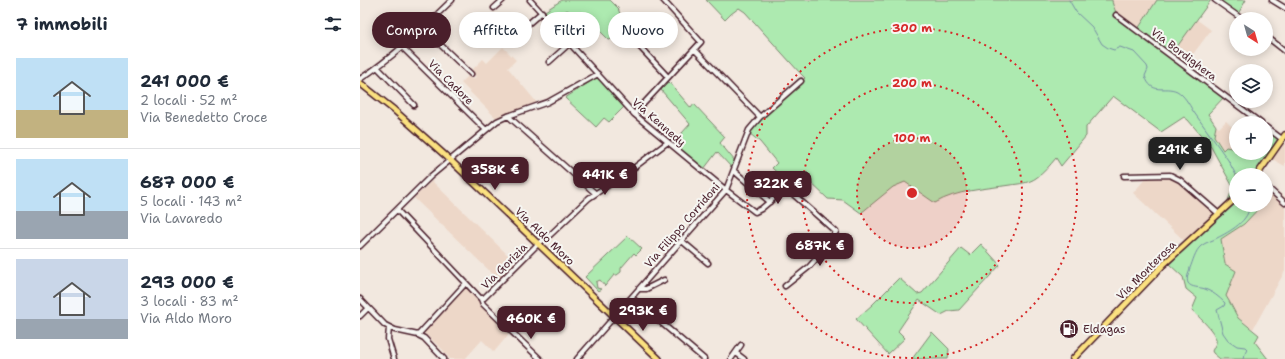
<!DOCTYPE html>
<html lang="it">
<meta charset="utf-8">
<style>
:root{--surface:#fff;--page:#f2f2f3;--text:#1f2937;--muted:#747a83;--line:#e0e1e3;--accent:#4a1f2b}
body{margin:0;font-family:"Shantell Sans",sans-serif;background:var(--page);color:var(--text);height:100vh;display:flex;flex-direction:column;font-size:15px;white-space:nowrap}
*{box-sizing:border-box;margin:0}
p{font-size:13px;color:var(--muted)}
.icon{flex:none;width:22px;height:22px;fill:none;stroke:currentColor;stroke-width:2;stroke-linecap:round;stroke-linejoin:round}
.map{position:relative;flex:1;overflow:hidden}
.side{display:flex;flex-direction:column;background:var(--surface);width:360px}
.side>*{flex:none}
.banner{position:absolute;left:12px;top:12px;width:380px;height:36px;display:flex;gap:8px}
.needle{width:26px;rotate:143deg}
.tools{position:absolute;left:869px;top:12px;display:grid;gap:8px}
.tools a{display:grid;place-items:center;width:44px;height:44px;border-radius:50%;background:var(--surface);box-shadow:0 2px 10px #0003;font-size:20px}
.price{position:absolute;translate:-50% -34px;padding:0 9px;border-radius:8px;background:var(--accent);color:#fff;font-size:13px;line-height:26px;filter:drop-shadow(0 1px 2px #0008)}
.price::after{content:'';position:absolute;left:50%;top:24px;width:12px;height:9px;margin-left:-6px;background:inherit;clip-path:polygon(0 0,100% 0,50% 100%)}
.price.active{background:#222;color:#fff}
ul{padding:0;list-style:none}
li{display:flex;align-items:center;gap:12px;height:100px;padding:0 16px}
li+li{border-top:1px solid var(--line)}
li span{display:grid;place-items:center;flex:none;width:112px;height:80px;border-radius:0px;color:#555}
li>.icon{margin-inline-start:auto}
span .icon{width:48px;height:48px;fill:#fffc;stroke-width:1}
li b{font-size:17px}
h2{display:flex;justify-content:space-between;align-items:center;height:48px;padding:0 16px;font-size:17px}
.pill{padding:0 14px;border-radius:18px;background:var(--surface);box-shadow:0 2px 10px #0003;font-size:14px;line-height:36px}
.pill.active{background:var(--accent);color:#fff}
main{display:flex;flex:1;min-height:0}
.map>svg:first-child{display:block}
</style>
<main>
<section class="side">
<h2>7 immobili<svg class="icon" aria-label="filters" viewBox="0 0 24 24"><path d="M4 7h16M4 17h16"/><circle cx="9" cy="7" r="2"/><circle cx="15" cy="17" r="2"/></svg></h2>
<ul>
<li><span style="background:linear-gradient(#bfe0f5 65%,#c2b280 0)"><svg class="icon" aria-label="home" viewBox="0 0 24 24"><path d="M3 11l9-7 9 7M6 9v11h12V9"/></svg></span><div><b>241 000 €</b><p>2 locali · 52 m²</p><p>Via Benedetto Croce</p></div></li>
<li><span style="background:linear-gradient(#bfe0f5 65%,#9aa5b1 0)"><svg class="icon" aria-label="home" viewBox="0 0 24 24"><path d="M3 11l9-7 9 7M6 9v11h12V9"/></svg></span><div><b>687 000 €</b><p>5 locali · 143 m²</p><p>Via Lavaredo</p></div></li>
<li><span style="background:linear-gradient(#c9d6e8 75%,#9aa5b1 0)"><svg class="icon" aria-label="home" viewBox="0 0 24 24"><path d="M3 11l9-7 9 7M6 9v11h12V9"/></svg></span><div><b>293 000 €</b><p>3 locali · 83 m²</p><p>Via Aldo Moro</p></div></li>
</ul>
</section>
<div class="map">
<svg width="925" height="359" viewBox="0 0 925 359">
<rect width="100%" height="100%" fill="#f2e8df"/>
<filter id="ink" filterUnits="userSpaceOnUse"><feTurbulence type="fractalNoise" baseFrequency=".025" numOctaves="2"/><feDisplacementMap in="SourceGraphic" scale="8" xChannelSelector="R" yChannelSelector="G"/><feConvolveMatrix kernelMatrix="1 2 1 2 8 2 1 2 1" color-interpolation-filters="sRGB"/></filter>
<g filter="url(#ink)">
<path fill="#edd7c8" d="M752,0H797L778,28L756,12L751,2Z
M836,19L851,30L825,65L811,55Z
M143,47L156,60L148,68L178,104L136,118L101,83L108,76L112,79L116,77L111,71L123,59L127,63Z
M866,121L876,131V149L866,147L864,150L854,136L856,126L859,128Z
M925,139V166L912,159Z
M786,178H810L819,181L859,217L829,245L773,193Z
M72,181L156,263L139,280L54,198Z
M913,189L925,197V271L893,329L878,318L869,301L865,296L876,271L865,264L861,239L884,224L901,205H906V198Z
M106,287L118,299L119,302L138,321L137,323L149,334L134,352L122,340L105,359H90L82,349L63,332Z"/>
<path fill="#adeab0" stroke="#7c846e" d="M202,0H250L258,8L261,17L260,29L250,40H249L221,12L218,13L212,18L206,11L195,22L185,11Z
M346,0H752C752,6 760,21 765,25C768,28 772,30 776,32L797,0H851L811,55L839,74L866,95L848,114L856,126L854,136L863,150L866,147L876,149V153H906V129L919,139L894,175H876V195L867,203L873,187L851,147L828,120L824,117L801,132L753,96L726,127V136L701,166L696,158C690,165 684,173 676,178C669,183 659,184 650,185C625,189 597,190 575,203L545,182L533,187L501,213L483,200L468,199L448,180L442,176L437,177L431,183L429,182L428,183L412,168L417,163L400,142L389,133L399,120L445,78L440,73L385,12L379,8L371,14L365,20Z
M859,0H886L878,14Z
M236,78H238L264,107L249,122L244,118L236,127L205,98Z
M309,82L331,108L334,104L365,137L360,143L375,161L372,168L357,152L344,169L313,143L330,124L301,90Z
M876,201V205L901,206L884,224L861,239L865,264L876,271L866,296L869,301L878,318L899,335L895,342L908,359H860L853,353L852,351C853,348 855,346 856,343C858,333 838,317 832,310L837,298L826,289L823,277L809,264Z
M268,236L282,249L276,255L274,253L261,268V272L257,275H254L245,286L240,280L236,282L237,288L241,289L238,291L225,277Z
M621,244L640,265L599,310L589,311L581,315L559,300L538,331L545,338L528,354L496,319L512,305L539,278L557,294L562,293L601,248L610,255Z
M572,332L589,349L588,359H552Z"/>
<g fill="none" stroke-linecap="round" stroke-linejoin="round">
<path stroke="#768da4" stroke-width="1" d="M709,0L716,12L732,27L742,44L748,48L754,50L760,47L774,52L787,66L788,69L785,76C792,96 804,85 817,91C824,95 829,104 833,111L868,160L876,175
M883,359L887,349L885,347L877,346L868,340L863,333L857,310L864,306L865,303C859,297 853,292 845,289C840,287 831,288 828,283C826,279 829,271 830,268C833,261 835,251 841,246C846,242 852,241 857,238C869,232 891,220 889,205"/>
<g stroke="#4a1f2b" stroke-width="7">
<path id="minor" d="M170,0L274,114L366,190L395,212L401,209L426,188L476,232L464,250L449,267L425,286
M855,0L882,19
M912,0L925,8
M134,8L143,0
M756,15L901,123
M194,26L207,14
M63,28L111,74
M263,29L308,77
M154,36L182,12
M906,36L925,51
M42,47L126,130
M335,50L400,117
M189,62L210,43
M18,68L54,105
M0,79C34,57 63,28 92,0
M274,114L341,42L303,0
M148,116L235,193
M906,127L922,139
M374,171L410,202
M764,176L810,175L820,180L859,214
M906,186L925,203
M37,210L106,283
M322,241L348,263
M0,246L71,176L137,121L148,116L188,102L238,74
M280,289H286L304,280
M272,298L344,359
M0,299L25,325L35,330L58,335L64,338L84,359
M121,299L123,304L180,359
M0,316L8,308
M29,328L28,339L34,359
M58,335L106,283L120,298H124L178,244L190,235L229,198L271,170L308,142
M376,353L384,359
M217,359L366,190L389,130L400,117L441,81
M371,359L381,345"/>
</g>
<g stroke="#4a1f2b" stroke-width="8">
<path id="major" d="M0,83L34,110L87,157L299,359
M897,175L925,135
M713,359L804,264L876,198"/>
</g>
<use href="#minor" stroke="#f6f6f2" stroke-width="4"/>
<use href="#major" stroke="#fbe180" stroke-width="5"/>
</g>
</g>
<circle cx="552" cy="193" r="55" fill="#d62828" fill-opacity=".12"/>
<g fill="none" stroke="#d62828" stroke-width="2" stroke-dasharray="2 4">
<circle cx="552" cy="193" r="55"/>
<circle cx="552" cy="193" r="110"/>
<circle cx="552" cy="193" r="165"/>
</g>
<defs>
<g id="fuel-disc" transform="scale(1)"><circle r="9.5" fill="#4a1f2b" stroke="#f6f6f2"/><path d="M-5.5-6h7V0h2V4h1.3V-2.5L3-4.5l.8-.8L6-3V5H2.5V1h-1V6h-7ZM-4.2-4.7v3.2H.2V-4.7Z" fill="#fff"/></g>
</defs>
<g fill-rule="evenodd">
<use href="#fuel-disc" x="709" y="329"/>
</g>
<g text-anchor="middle" stroke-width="4" stroke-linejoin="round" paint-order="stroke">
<g font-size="11" fill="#4a1f2b" stroke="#f6f6f2">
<text transform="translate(824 54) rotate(37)" y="4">Via Bordighera</text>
<text transform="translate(91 82) rotate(45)" y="4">Via Cadore</text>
<text transform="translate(299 122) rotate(41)" y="4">Via Kennedy</text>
<text transform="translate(322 225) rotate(-49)" y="4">Via Filippo Corridoni</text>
<text transform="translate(185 236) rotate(44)" y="4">Via Aldo Moro</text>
<text transform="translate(144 266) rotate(-45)" y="4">Via Gorizia</text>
<text transform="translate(786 270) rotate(-45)" y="4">Via Monterosa</text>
</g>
<g font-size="11" fill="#4a1f2b" stroke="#f6f6f2" text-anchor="start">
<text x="723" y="333">Eldagas</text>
</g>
</g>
<circle cx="552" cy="193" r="6" fill="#d62828" stroke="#f6f6f2" stroke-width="2"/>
<g font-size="12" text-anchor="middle" font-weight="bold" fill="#d62828" stroke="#f6f6f2" stroke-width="4" stroke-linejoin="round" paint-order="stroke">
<text x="552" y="32">300 m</text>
<text x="552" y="87">200 m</text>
<text x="552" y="142">100 m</text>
</g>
</svg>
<div class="tools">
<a><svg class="needle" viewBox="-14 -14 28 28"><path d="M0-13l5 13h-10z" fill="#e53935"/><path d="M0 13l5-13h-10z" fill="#747a83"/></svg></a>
<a><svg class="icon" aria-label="layers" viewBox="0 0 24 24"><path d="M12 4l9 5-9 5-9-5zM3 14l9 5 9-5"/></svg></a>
<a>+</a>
<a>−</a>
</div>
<b class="price active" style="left:820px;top:171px">241K €</b>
<b class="price" style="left:135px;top:191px">358K €</b>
<b class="price" style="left:245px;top:196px">441K €</b>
<b class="price" style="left:418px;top:205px">322K €</b>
<b class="price" style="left:460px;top:267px">687K €</b>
<b class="price" style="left:283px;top:332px">293K €</b>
<b class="price" style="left:171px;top:340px">460K €</b>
<div class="banner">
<a class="pill active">Compra</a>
<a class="pill">Affitta</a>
<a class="pill">Filtri</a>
<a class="pill">Nuovo</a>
</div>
</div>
</main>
